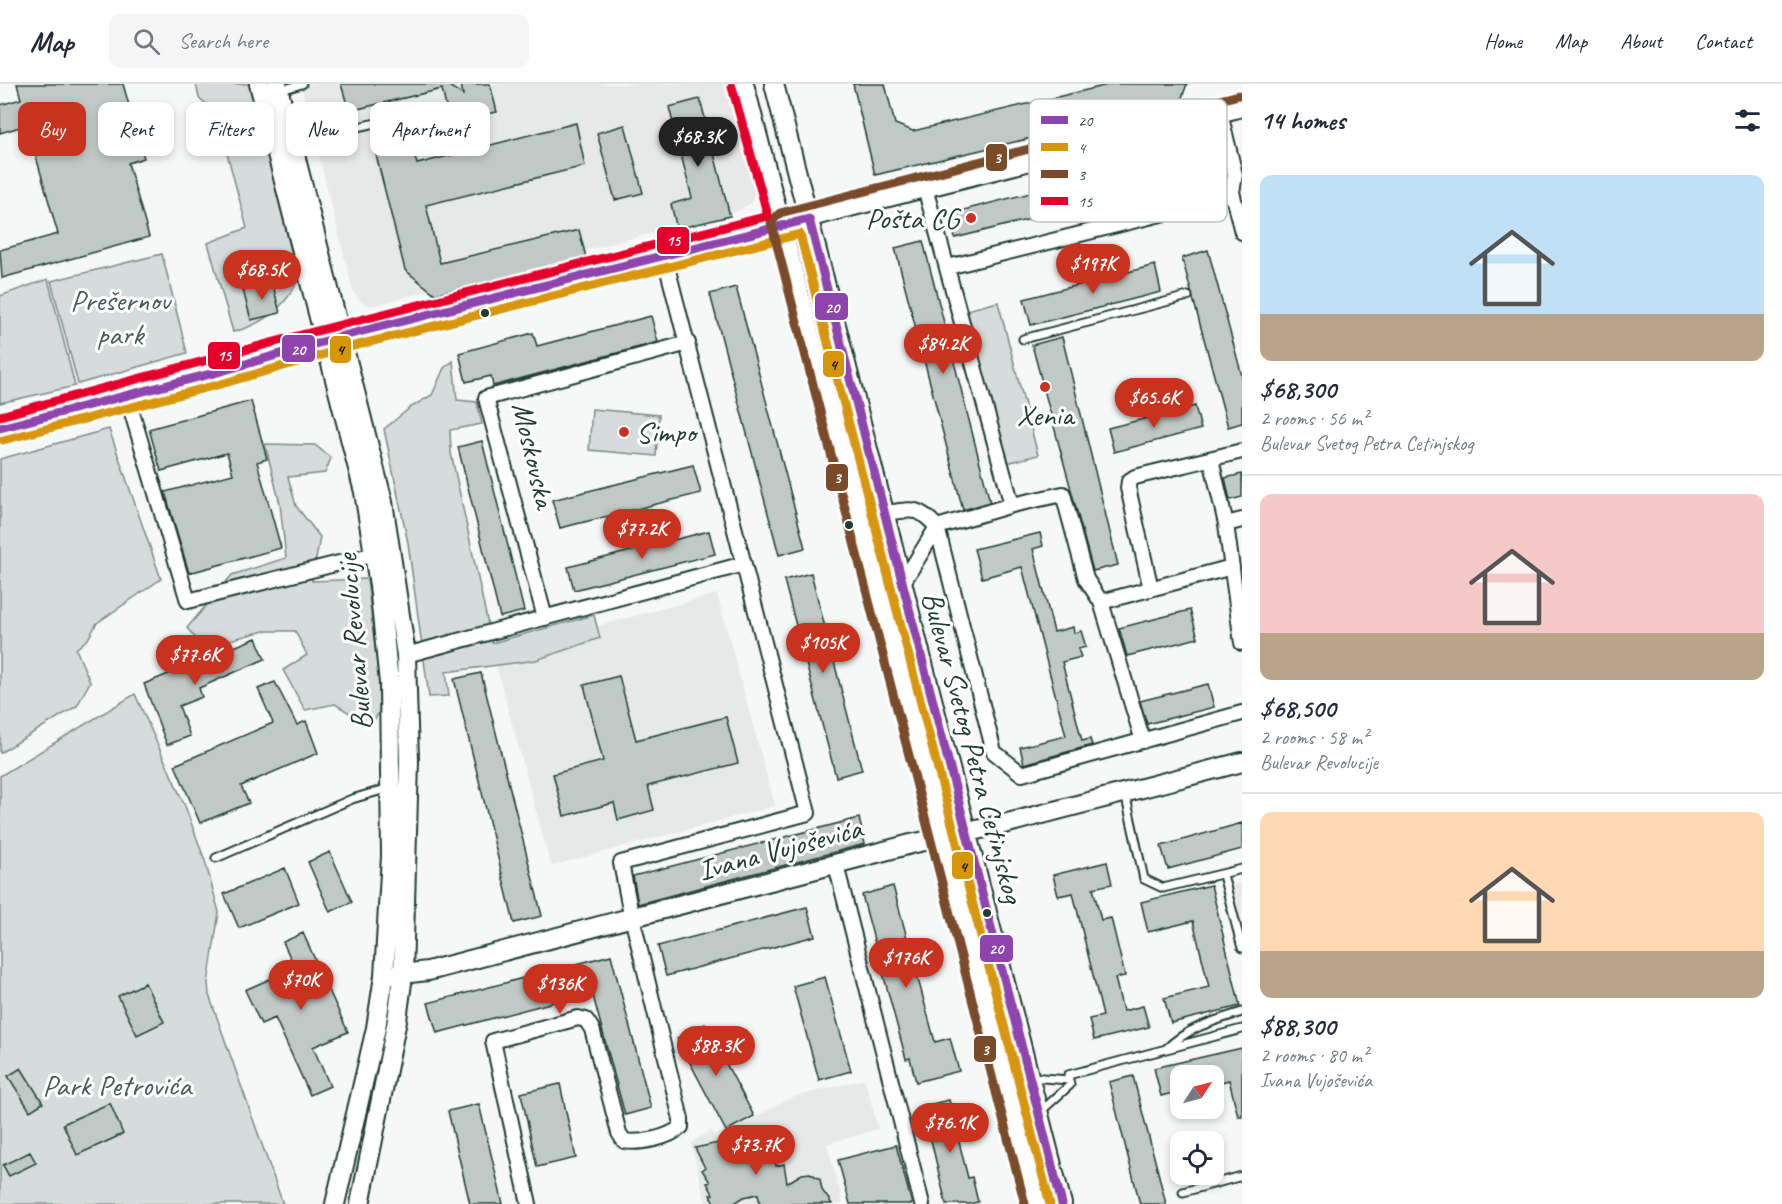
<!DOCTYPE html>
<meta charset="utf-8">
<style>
:root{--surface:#fff;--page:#f6f6f7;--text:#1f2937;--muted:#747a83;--line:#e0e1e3;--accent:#c8321e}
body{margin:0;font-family:Caveat,sans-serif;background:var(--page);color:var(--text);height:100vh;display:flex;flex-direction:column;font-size:22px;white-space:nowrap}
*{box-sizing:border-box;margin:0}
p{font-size:20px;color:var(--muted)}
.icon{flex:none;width:33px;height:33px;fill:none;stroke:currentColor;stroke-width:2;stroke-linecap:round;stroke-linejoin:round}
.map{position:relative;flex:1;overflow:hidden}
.side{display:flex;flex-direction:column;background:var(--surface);width:540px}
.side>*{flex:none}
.guide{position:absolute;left:18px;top:18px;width:570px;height:54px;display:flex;gap:12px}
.needle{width:39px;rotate:54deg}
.buttons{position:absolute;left:1170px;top:981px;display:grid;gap:12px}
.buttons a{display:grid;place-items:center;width:54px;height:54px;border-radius:12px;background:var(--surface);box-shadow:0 3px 9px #0003;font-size:30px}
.price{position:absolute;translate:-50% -51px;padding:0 14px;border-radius:21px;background:var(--accent);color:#fff;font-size:20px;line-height:39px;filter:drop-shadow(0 2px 3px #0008)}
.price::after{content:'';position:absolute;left:50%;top:36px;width:18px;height:14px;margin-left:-9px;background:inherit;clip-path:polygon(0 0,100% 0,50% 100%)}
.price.on{background:#222;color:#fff}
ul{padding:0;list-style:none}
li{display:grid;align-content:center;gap:12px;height:318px;padding:0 18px}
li+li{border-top:2px solid var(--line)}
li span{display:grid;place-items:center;height:186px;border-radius:12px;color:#555}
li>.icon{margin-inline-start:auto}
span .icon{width:108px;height:108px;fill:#fffc;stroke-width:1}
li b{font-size:26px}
h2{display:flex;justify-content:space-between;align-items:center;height:72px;padding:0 18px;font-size:26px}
.chip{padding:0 21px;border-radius:12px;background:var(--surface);box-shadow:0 3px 9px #0003;font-size:21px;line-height:54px}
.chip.on{background:var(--accent);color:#fff}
header{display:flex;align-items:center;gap:36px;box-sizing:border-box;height:84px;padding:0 30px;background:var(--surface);border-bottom:2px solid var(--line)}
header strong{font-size:28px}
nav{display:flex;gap:33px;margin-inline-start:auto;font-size:21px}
.search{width:420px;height:54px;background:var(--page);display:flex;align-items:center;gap:15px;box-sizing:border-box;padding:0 21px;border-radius:12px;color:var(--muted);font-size:22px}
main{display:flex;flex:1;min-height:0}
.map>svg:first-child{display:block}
</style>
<header>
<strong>Map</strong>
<div class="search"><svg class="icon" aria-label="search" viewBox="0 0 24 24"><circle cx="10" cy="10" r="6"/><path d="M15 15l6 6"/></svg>Search here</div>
<nav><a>Home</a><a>Map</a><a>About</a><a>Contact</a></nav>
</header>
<main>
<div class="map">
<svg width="1242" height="1120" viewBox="0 0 1242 1120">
<rect width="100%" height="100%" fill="#f6f7f7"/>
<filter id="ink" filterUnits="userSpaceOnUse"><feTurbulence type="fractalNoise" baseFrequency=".0167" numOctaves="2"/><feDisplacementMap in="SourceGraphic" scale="12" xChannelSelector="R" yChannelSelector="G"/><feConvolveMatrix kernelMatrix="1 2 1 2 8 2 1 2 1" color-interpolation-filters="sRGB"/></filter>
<g filter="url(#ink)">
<path fill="#e6e9e8" d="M301,0H730L757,93L755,104L751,119L737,127L371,222L361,218L353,207Z
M717,510L775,722L551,782L493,570Z
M1242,799V861L1226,803Z
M865,995L878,1045L827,1060L843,1120H706L691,1059L711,1047L716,1055L790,1014Z"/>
<path fill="#d6dcdb" stroke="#7a8c88" stroke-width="1.5" d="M196,0H250L298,195C287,223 261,241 233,248L208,159L247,144L216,28L199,14Z
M162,170L187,269L78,300L51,197Z
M48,195L75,302L0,319V212Z
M998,218L1038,371L1007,379L967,226Z
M453,277L457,316L477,318L482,340L450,346L451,369L492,559L594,531L600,554L536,576L446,588L449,612L429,613L408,459L384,345L411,323L432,311L444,284Z
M592,325L659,331L656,372L589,366Z
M109,345L161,495L97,539L88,555L76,565L90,598L77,622L0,669V375Z
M265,360L315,361L331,374L325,389L288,393L296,422L320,453L312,497L367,495L382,623L371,642L335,620L305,626L283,586L307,571L295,547H264L203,563L187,544L232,491L286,474L280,420Z
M135,610L185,722L205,777L219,828L208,899L209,911L283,1120H0V692Z"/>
<path fill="#c0c9c6" stroke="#1f3d34" stroke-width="1.5" d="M17,0H123L144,74L128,79L149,153L2,194L0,166L58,150L27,41L0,49V21L21,15Z
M341,0H446L463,11L461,0H490L497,28L481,31L483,37L451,45L442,5L349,27Z
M853,0H885L895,40L913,47L1112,0H1187L1180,19L875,91Z
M700,15L730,132L677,145L671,120L692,114L669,23Z
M576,39L585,82L426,121L440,179L579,146L586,173L435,210L405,186L373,59L408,51L417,80Z
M625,41L643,109L615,116L597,49Z
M1218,61L1225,86L955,154L948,130Z
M923,157L990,418L963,426L895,164Z
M1208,166L1242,292V339L1228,343L1182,174Z
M1155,181L1161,208L1031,241L1024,215Z
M272,198L280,229L251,236L243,206Z
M736,203L805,464L779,471L710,210Z
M651,232L658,258L493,302L491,292L466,298L459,269L533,249L537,262Z
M1062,253L1118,481L1093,487L1032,261Z
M251,317L267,375L257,378L281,464L189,489L165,408L233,390L227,369L161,387L149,345Z
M1195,322L1201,345L1114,368L1108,344Z
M482,357L524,527L500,533L458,363Z
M693,381L701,409L560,444L552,416Z
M1242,390V413L1230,416L1225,394Z
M709,447L715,470L574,506L568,483Z
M1040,449L1043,462L1033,465L1054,548L1073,543L1074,549L1081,547L1086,563L1078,565L1081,573L1062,578L1082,657L1090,655L1092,661L1024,680L1020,663L1066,652L1022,483L982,494L974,465Z
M811,489L862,686L836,693L784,496Z
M1190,526L1198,554L1127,572L1119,544Z
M256,554L265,575L199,604L202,613L179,622L190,652L167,661L144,600Z
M481,589L542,832L514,839L454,595Z
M619,592L636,656L726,633L738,679L648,702L654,726L618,736L614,719L564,732L553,690L603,677L584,601Z
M275,598L297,641L306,637L318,669L241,702L249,719L200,739L175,681L273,639L258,605Z
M1208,600L1214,623L1147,640L1140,617Z
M859,734L865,760L638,820L633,792Z
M1242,739V765L1168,785L1161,762Z
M330,768L352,818L330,828L308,778Z
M1107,778L1112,800L1093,804L1101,836L1111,834L1125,892L1115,894L1123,927L1143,922L1149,943L1094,956L1089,935L1103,932L1073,809L1058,812L1053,791Z
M285,784L299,819L239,844L224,810Z
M1211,801L1240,922L1171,939L1164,914L1209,903L1193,837L1148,848L1141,818Z
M893,802L935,958L950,954L959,987L916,998L910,974L906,975L862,811Z
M807,823L815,852L666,892L658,862Z
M303,849L348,948L313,963L330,1002L310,1011L275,934L261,940L245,906L295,884L283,858Z
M611,871L651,1024L625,1031L592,908L437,949L428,919Z
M825,893L851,987L819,996L793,902Z
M145,899L164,938L137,951L118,912Z
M705,940L754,1032L726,1047L677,954Z
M1242,964V1032H1238L1229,996L1214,1000V992H1180V1007L1161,1012L1154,984Z
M21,984L43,1019L30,1027L8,992Z
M1133,992L1159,1092L1166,1120H1140L1109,998Z
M560,1000L576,1074L537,1083L521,1009Z
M949,1016L953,1030L958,1029L963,1052L958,1054L968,1094L972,1093L978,1118L970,1120H946L923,1022Z
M110,1019L123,1050L77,1071L63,1040Z
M479,1020L503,1120H470L448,1027Z
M770,1048L776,1082L784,1080L787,1099L802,1090L810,1089L820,1095L822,1106L832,1120H760L758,1110L744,1113L733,1120H715L710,1111L713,1110L707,1099L710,1098L702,1086L705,1084L695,1064L718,1059L725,1070L746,1064L744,1054Z
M896,1061L912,1120H850L838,1076Z
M30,1068L36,1079L9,1092L3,1081Z"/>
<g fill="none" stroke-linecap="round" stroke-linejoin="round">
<g stroke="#1f3d34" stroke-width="11">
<path id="lane" d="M281,6L302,0
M294,57L417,30
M1023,255L1188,212
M1125,709L1144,795L1163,804L1242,785
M216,774L352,715L389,704
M1223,791L1242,864
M1167,964C1189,943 1214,937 1242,928
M1030,993L1069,996
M1040,1028L1070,1001L1068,991L1242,945
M1183,1108L1242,1092"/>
</g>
<g stroke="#1f3d34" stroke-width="18">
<path id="street" d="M925,104L1012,421
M1232,108L1242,148
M948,183L1169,128L1232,108L1235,91L1220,29
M127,312L188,517L375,470
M0,344L218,288L325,257
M1211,375L1226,440L1242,559
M885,429C912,426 917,421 937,443L994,668L1022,690L1242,629
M1226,440L1242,436
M937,443L1012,421L1063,410L1086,495L1101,518L1143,657
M902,500L937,443
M1151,505L1128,404L1129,397L1135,393L1242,367
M1101,518L1232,483
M545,534L486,314L688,259
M406,571L744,480
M836,781L922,1120
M529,1120L493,957L578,934L586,936L592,945L619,1049L624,1057C640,1060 668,1054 681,1043V1035L630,825L621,779L808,729L664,171"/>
</g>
<g stroke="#1f3d34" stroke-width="22">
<path id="secondary" d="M259,0L364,408L379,501L389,599L391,772L384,892L376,944L335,1120
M277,0L383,418L406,571L409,677L403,891L397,936L360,1120
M744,0L1037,1120
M774,0L1062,1120
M332,255L1242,23
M392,891L428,887L911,760L1004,740L1242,678"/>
</g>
<use href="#lane" stroke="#fff" stroke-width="7"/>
<use href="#street" stroke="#fff" stroke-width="14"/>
<use href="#secondary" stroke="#fff" stroke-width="18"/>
<g stroke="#fff" stroke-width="14">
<path id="bus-1" d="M0,344L218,288L343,252L809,135L1062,1120"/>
</g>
<g stroke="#fff" stroke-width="14">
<path id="bus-2" d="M3,356L221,300L346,264L800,150L1050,1120"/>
</g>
<g stroke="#fff" stroke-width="14">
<path id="bus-3" d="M1025,1120L771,138L780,129L1239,11"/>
</g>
<g stroke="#fff" stroke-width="14">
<path id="bus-4" d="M0,332L297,252L768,132L732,3"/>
</g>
<use href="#bus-1" stroke="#8e44ad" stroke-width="9"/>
<use href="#bus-2" stroke="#d79608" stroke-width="9"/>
<use href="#bus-3" stroke="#7a4b2a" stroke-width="9"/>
<use href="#bus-4" stroke="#e4002b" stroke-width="9"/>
</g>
</g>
<g fill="#c8321e" stroke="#fff" stroke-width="2">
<circle cx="971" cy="134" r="6"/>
<circle cx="1045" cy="303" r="6"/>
<circle cx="624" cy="348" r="6"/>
</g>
<g fill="#1f3d34" stroke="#fff" stroke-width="2">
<circle cx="485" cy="229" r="5"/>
<circle cx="849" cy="441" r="5"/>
<circle cx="987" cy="829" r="5"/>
</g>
<g text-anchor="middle" stroke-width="6" stroke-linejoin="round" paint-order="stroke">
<g font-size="30" fill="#1f3d34" stroke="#fff" text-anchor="end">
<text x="959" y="144">Pošta CG</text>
<text x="1045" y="341" text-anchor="middle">Xenia</text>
<text x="636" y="358" text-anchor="start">Simpo</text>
</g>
<g font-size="30" fill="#445d55" stroke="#fff">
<text x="120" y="226">Prešernov<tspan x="120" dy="34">park</tspan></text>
<text x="117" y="1011">Park Petrovića</text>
</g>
<g font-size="30" fill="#1f3d34" stroke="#fff">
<text transform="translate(534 371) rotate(77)" y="10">Moskovska</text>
<text transform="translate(354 558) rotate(-95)" y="10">Bulevar Revolucije</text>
<text transform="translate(973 663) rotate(75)" y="10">Bulevar Svetog Petra Cetinjskog</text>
<text transform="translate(780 765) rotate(-15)" y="10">Ivana Vujoševića</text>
</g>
</g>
<rect x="1029" y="15" width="198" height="123" rx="9" fill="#fff" stroke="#bcc5c2" stroke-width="1.5"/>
<rect x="1041" y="32" width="27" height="8" fill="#8e44ad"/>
<rect x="1041" y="59" width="27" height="8" fill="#d79608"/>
<rect x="1041" y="86" width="27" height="8" fill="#7a4b2a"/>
<rect x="1041" y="113" width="27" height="8" fill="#e4002b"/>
<g font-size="16" fill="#1f3d34">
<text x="1078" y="42">20</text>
<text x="1078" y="69">4</text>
<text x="1078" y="96">3</text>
<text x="1078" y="123">15</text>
</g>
<g stroke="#fff" stroke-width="2">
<rect x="985" y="59" width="23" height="29" rx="6" fill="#7a4b2a"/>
<rect x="656" y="142" width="34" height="29" rx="6" fill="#e4002b"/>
<rect x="814" y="208" width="35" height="29" rx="6" fill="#8e44ad"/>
<rect x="281" y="250" width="35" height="29" rx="6" fill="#8e44ad"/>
<rect x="329" y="251" width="23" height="29" rx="6" fill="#d79608"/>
<rect x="207" y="257" width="34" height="29" rx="6" fill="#e4002b"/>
<rect x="822" y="266" width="23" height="28" rx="6" fill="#d79608"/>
<rect x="825" y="379" width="24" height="29" rx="6" fill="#7a4b2a"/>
<rect x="951" y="767" width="23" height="29" rx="6" fill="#d79608"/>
<rect x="979" y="850" width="35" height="29" rx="6" fill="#8e44ad"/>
<rect x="973" y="951" width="24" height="28" rx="6" fill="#7a4b2a"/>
</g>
<g font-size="16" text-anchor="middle" font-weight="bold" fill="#fff">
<text x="997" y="79">3</text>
<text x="673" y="162">15</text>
<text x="832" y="229">20</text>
<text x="298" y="271">20</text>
<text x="224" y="277">15</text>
<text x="837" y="399">3</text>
<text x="996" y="870">20</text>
<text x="985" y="971">3</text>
</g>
<g font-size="16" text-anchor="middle" font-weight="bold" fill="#111">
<text x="340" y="271">4</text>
<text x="833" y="286">4</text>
<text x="963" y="788">4</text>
</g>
</svg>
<div class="buttons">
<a><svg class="needle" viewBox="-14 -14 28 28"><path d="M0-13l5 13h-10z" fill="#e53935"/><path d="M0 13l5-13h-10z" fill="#747a83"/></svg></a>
<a><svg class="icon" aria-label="locate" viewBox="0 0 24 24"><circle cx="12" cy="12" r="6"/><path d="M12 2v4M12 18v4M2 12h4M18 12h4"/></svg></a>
</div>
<b class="price on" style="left:698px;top:84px">$68.3K</b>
<b class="price" style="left:1093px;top:211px">$197K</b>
<b class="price" style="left:262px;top:217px">$68.5K</b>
<b class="price" style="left:943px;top:291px">$84.2K</b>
<b class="price" style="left:1154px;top:345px">$65.6K</b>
<b class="price" style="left:642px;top:476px">$77.2K</b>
<b class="price" style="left:823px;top:590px">$105K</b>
<b class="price" style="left:195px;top:602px">$77.6K</b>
<b class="price" style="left:906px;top:905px">$176K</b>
<b class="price" style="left:301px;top:927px">$70K</b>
<b class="price" style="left:560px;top:931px">$136K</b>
<b class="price" style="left:716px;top:993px">$88.3K</b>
<b class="price" style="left:950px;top:1070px">$76.1K</b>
<b class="price" style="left:756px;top:1092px">$73.7K</b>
<div class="guide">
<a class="chip on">Buy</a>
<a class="chip">Rent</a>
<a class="chip">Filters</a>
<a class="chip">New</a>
<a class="chip">Apartment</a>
</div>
</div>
<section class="side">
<h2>14 homes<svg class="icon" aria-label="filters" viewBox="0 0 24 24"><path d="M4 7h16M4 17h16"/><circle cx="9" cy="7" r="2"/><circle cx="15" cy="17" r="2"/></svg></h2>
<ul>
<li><span style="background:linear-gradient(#bfe0f5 75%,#b9a48a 0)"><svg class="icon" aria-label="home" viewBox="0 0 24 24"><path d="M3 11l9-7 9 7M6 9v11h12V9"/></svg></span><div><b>$68,300</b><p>2 rooms · 56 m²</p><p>Bulevar Svetog Petra Cetinjskog</p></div></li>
<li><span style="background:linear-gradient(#f6c9c9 75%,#b9a48a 0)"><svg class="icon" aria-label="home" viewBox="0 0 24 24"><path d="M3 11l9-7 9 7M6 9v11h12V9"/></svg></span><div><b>$68,500</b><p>2 rooms · 58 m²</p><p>Bulevar Revolucije</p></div></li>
<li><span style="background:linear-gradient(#ffd9b3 75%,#b9a48a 0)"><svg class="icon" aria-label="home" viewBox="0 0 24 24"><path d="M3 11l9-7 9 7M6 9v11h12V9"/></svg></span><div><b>$88,300</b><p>2 rooms · 80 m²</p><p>Ivana Vujoševića</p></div></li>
</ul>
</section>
</main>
